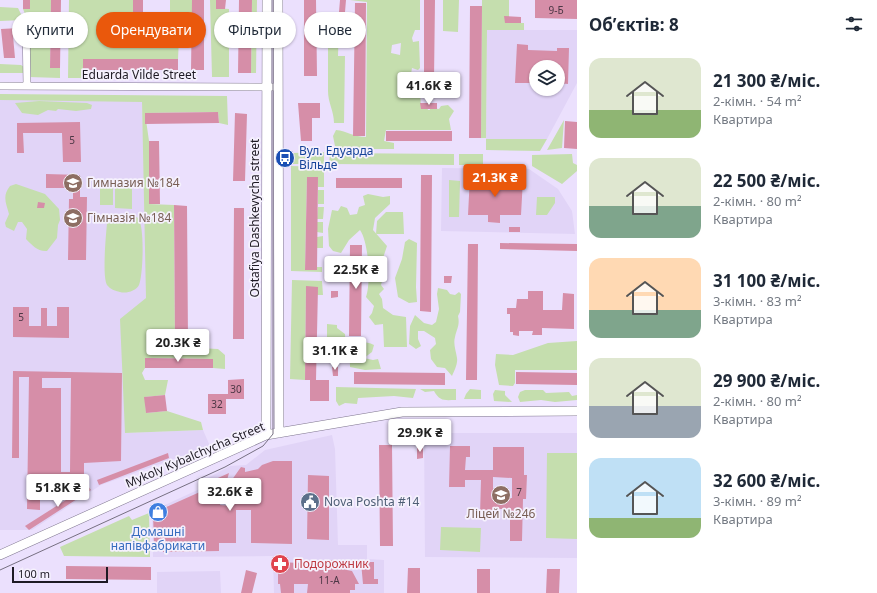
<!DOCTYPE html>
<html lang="uk">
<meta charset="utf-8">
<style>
:root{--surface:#fff;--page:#f6f6f7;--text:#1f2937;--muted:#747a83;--accent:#ea580c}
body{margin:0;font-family:"Noto Sans",sans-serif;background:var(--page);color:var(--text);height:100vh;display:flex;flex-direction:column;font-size:15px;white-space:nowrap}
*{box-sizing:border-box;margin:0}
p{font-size:13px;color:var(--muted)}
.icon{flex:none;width:22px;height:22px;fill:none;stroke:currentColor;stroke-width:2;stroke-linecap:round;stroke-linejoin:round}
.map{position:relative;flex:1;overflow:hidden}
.details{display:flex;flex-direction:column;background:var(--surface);width:300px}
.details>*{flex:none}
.top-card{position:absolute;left:12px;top:12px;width:380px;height:36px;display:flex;gap:8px}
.controls{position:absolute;left:529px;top:60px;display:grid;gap:8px}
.controls a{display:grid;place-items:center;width:36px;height:36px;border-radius:50%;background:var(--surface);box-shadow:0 1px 3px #0004;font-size:20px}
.scale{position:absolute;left:12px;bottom:10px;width:96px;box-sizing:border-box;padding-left:4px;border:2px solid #1e1a24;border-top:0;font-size:11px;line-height:14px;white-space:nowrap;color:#1e1a24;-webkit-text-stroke:3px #f5f1fd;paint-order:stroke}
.price{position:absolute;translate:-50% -34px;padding:0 9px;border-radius:4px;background:#fff;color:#222;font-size:13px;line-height:26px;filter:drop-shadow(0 1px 2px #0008)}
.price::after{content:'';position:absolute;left:50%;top:24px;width:12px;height:9px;margin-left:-6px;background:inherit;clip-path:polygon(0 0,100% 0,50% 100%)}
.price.current{background:var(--accent);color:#fff}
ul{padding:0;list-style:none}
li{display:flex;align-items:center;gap:12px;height:100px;padding:0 12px}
li span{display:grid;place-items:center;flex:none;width:112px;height:80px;border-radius:12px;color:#555}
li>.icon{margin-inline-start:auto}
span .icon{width:48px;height:48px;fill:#fffc;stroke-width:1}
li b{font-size:17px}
h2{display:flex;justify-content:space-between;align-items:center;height:48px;padding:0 12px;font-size:17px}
.pill{padding:0 14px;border-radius:18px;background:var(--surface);box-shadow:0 1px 3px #0004;font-size:14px;line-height:36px}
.pill.current{background:var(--accent);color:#fff}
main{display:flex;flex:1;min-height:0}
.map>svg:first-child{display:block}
</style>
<main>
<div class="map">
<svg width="577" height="593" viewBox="0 0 577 593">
<rect width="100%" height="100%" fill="#ebe0fd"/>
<path fill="#e1d4f7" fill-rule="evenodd" d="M487,30H577V83L547,139H486ZM536,67H558V89H536Z
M0,100L142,101L149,296L146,298L125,433L203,430L210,446L101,485L32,530H0Z
M442,168L529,169L558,189L572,211L575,234L441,231Z
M424,433H577V558L425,557Z
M332,435L335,449L338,545H367V559L384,560V593H274L273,556L153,557L152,511L206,486L204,480L230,466L246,465L265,450Z
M220,571L221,593H157V572Z"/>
<path fill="#c5deae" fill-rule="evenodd" d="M30,0H51L50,68H60V78L29,77L28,21L23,9H30Z
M69,0H133V31L154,30V38H179L178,59H84L82,78H68Z
M170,0H192V28H178V15L170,14Z
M210,0H216V8L229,9V77H212Z
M252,0H257L256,73H251Z
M350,0H420V30H415L412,38L413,42L419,41L420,68L418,70L412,68L411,74L420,76L423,80H438L437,86L420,90L421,108L427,107L428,110H430V108L439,109L441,106L448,105L454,111L449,119L451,130H386L384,141L394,143V149H339L335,146L333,136L336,130C347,131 354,137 366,137L367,2ZM401,43L400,55L391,53L392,45Z
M443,0H459L458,32L443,31Z
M482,0H509V17H505V23H524V30H487L486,138H481Z
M0,7L18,8L24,20L0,21Z
M337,20H339L338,56H345L344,123H334C334,111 328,103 328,91V38L333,35Z
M0,64L21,65L24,67V73H0Z
M0,94L227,96L228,125L219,123L218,112L145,113L149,141V204L174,205L175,341H188L197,348L218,349L225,355V369L213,368L212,359L146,358L145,368L142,373L145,380H168L165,395L145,397L146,413L167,411L201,422L203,430L125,433L120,319L146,298L142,102L0,100Z
M39,101L87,103L92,105L91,109L76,111L58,109L56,111L48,110L38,115L22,113L15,103Z
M564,120L562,148L547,150Z
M486,139H547L540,151L486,150Z
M324,152V164H292V153Z
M330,153L454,154V165L329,164Z
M459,154H483V165H459Z
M572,154L573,163L577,165V171L562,184L532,166V155Z
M291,166L324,167V187H318V177H307L305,270H316L317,267H322V272L291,271Z
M100,180H113V205H100Z
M115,180H132V209L115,208Z
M449,180L460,181L459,217H449Z
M16,184L45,194L59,209L60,220L58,225L57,238L47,251C38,252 32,245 26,239L27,229L22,222H18L14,231L6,227L5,223L9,214C6,203 2,196 10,186Z
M318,190H324V204H318Z
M368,194L383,197L390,196V204L375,218L373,230L387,246L380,267L382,281L381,285L384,289L379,294L382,299L383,308L393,315L406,317L407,347H384L383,324L375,325L369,317L372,313L374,306L366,297C371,283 369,243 360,230L349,240L341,253L333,251L329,246L328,229L332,210L338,211L341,206L347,208L350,215L357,214L359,207L365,205L363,196Z
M537,197H555V203L547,215H536Z
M318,207H324L323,219H317Z
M386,212H403L404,234H376L377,221Z
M118,214C124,214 133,213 138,218C145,226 143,276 139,285C136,291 126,294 120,292C115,291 110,289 107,285C102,276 106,235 107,223L111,217Z
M317,222H323V233L317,232Z
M323,236V248H317V237Z
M409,239L417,243L416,287L417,302L409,303L398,297L395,278L402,259L405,242Z
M292,280L322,281L323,295H317V287H306L305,380L290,379Z
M438,288L447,290L450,294L455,295L459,292L461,294L460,312L458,316C460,325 457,328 455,337C453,344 456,351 457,358C458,364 454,371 452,376L445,368L437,367L431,359L430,350L436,344L435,338L424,331H418V339L421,346L416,349L409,344L410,326L415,315L424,323L432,325L436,322L439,309L437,294Z
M327,324L337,325V328L345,334L346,358L327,357Z
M349,339C358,344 365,340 374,345L372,352L364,358L373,360L378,359L381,369L365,370L350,367Z
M577,341V370H515V383L513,386L499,385L495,365L496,354L513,355L548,343Z
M336,387L416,389L413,398L394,396L358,398L357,404L345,403L339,406L336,401Z
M420,389H456V400C445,400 440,402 434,391L425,392Z
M470,389L481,390V399H464L466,394Z
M495,390L505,391V395L512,402L494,401L493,394Z
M525,390H543L546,393L569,392L572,396L577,395V400L555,402L541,400L520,402L518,397L520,392Z
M547,453H577V539L546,538Z
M149,513L150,557L64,556L60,547L129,516L132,520Z
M441,527L481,528L480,552L440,550Z"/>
<path fill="#d68ea8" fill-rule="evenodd" d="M23,0H30V9H23Z
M51,0H61L60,68H50Z
M133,0H143V31H133Z
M192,0H204V70H191Z
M216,0H226L225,9H216Z
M239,0H252L251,73H238Z
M304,0H316L317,76H304Z
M340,0H346L345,12H339Z
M424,0H435L434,79H424Z
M535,0H577V19L535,18Z
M355,3H366L365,136H353Z
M470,6H482L481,138H469Z
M328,14H339L337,24L328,25Z
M504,16L521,17V23H505Z
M19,28L20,36H13L15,58H4L1,29Z
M157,32H167V38H157Z
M517,44L528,45V50L557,51V48H569L568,84L558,83V67H536V83H515Z
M83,59H178V70H83Z
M298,103H320V118H312V141H301Z
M420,103H437V109H421Z
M218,112L219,123L145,124V113Z
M235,113L247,114L245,181H233Z
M565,121L577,122V149L564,148Z
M80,122L81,162H63L62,133H23L24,153H17V123Z
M386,131H452V141H386Z
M149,141H159L160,204H149Z
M46,174L80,175V197H87L86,260H68L69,199H73V188H46Z
M421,175H432L431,312L420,311Z
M470,176H481V181L510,182V179H523L521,215H500V223L488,222V215H468Z
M307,177H318L317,270H305Z
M336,178H402V188H336Z
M38,202L45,203L44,208H37Z
M174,205L187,206L188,341H175Z
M234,208H244V339H233Z
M509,227H520V232H509Z
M500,243L577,244V251L500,249Z
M468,244H478L477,380H466Z
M350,245H362L361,336H349Z
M444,276H452L451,283H444Z
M306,286L318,287L316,380H329V401H310V380H305Z
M331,291H338V297L331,298Z
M528,291H543V310H562L563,293L574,294V329L542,328V335H532L533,331H519V336L513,335V332H510V314H507V308H516L517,299H528Z
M13,307H29V326H41V308H47V326H57V307H69V338L13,337Z
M145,358L213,359V368H145Z
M332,367H338V376H333Z
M13,371L122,373L121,461L84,463V480H61V496H40V510L27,509L29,377H19V458H12ZM42,378H71L70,472H61V388H42Z
M354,372L445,373V385L354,384Z
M516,372L577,373V385L516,384Z
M244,379V399H226V414H208V394H228V380Z
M165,395L167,411L146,413L144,397Z
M379,445H392L393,546H380Z
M450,446H470V457H466L465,470H493V447H524V475H527L526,499H523L522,541H510V509H494V515H480L481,480H465V487H449ZM493,477L512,478V498H493Z
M417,447H423V458L417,459Z
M168,453L169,458L99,485L97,480Z
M273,461H292V544L251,543V510H236V543H219V551L163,552L161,543L154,546L153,513L211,487L209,482L229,473L224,491L241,467L245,468V472L258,469L262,465ZM224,493H232V506L220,505Z
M308,475L329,476V540L307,539Z
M88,486L91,490L29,530L25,526Z
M330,560H347V570L352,571L359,584H355V590H350V593H307L308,584H294V593H281L280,584H278V562L300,563V570H314V564H321L320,570H331Z
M361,562H374V579H378V584H363Z
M66,566L151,567V580L66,579Z
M408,568H420V593H407Z
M477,569H490V593H477Z
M547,569H560L559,593H546Z
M246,570L257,573L252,593H241Z"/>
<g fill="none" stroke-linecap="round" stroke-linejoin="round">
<g stroke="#7f768f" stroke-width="8">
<path id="minor" d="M26,21L27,86
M0,86L277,87"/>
</g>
<g stroke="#7f768f" stroke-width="10">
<path id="tertiary" d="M278,0L279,433
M266,435L267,0
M0,555L266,435L402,412L577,411"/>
</g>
<use href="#minor" stroke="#fff" stroke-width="7"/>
<use href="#tertiary" stroke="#fff" stroke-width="9"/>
<path stroke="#766f81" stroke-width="1" d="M0,570L225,467L263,446L273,434V0"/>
</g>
<defs>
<g id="bus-disc" transform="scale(1)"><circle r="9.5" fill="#1a4fb4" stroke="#f5f1fd"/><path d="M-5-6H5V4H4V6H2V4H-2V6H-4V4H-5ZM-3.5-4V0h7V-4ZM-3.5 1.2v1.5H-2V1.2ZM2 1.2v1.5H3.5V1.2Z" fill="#fff"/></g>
<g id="school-disc" transform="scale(1)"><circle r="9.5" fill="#8d6e63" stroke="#f5f1fd"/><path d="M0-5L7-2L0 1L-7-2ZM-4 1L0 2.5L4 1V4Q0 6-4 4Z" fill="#fff"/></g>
<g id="civic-disc" transform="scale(1)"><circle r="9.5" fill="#5c6f8a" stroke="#f5f1fd"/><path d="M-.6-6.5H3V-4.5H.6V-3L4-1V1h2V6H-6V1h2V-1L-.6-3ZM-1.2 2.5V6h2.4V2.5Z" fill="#fff"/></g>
<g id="shop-disc" transform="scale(1)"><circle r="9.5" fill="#3f7fe0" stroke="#f5f1fd"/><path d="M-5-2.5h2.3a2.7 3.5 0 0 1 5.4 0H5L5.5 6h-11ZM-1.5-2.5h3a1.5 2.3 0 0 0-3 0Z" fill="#fff"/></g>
<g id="pharmacy-disc" transform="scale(1)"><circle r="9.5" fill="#e0444e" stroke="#f5f1fd"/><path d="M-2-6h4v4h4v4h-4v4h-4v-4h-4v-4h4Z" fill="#fff"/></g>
</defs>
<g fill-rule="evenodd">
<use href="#bus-disc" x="285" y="158"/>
<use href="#school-disc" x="73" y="183"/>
<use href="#school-disc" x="73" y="218"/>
<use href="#school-disc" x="501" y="495"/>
<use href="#civic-disc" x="310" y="502"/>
<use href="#shop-disc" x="158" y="512"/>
<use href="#pharmacy-disc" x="280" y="564"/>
</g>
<g text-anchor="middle" stroke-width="3.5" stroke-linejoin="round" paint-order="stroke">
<g font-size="10" fill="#4c3745">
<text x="556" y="14">9-Б</text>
<text x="72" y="144">5</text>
<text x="21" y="321">5</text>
<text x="236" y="393">30</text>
<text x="217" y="408">32</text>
<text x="519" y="496">7</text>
<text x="329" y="584">11-А</text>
</g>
<g font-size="12" fill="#1e1a24" stroke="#f5f1fd">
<text x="139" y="79">Eduarda Vilde Street</text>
<text transform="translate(255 218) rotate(-90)" y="4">Ostafiya Dashkevycha street</text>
<text transform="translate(195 455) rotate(-23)" y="4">Mykoly Kybalchycha Street</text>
</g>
<g font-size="12" fill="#164399" stroke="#f5f1fd" text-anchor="start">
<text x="299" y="155">Вул. Едуарда<tspan x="299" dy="14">Вільде</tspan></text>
</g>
<g font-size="12" fill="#785e54" stroke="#f5f1fd" text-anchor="start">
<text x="87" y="187">Гимназия №184</text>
<text x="87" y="222">Гімназія №184</text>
<text x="501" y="518" text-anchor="middle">Ліцей №246</text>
</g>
<g font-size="12" fill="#4e5e75" stroke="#f5f1fd" text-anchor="start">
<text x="324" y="506">Nova Poshta #14</text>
</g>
<g font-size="12" fill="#366cbe" stroke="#f5f1fd">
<text x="158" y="536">Домашні<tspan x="158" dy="14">напівфабрикати</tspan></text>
</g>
<g font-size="12" fill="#be3a42" stroke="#f5f1fd" text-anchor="start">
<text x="294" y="568">Подорожник</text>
</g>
</g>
</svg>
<div class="controls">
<a><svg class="icon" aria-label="layers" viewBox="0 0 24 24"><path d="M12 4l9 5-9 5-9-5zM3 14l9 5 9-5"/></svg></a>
</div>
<div class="scale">100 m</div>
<b class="price" style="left:429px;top:106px">41.6K ₴</b>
<b class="price current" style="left:495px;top:198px">21.3K ₴</b>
<b class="price" style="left:356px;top:290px">22.5K ₴</b>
<b class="price" style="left:178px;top:363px">20.3K ₴</b>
<b class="price" style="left:335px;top:371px">31.1K ₴</b>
<b class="price" style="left:420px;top:453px">29.9K ₴</b>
<b class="price" style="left:58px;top:508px">51.8K ₴</b>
<b class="price" style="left:230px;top:512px">32.6K ₴</b>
<div class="top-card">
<a class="pill">Купити</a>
<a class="pill current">Орендувати</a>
<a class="pill">Фільтри</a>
<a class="pill">Нове</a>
</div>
</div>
<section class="details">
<h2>Об’єктів: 8<svg class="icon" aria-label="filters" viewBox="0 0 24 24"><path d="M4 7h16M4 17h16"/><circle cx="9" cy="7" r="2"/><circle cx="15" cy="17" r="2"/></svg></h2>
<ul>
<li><span style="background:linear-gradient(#dfe7d0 65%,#8fb573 0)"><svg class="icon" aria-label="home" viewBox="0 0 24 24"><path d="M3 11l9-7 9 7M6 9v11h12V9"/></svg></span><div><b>21 300 ₴/міс.</b><p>2-кімн. · 54 m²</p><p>Квартира</p></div></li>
<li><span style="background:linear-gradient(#dfe7d0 60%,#7fa58c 0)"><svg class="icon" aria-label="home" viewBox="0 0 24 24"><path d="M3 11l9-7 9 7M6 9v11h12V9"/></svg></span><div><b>22 500 ₴/міс.</b><p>2-кімн. · 80 m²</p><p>Квартира</p></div></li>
<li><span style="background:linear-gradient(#ffd9b3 65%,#7fa58c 0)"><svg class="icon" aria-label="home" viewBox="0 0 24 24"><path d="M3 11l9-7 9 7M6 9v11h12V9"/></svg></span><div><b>31 100 ₴/міс.</b><p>3-кімн. · 83 m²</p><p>Квартира</p></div></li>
<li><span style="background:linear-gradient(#dfe7d0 60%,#9aa5b1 0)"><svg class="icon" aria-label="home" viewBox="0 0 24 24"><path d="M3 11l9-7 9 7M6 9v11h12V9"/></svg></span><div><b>29 900 ₴/міс.</b><p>2-кімн. · 80 m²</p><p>Квартира</p></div></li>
<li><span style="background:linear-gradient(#bfe0f5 75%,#8fb573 0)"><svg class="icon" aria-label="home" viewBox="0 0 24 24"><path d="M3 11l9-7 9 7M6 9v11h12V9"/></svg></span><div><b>32 600 ₴/міс.</b><p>3-кімн. · 89 m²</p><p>Квартира</p></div></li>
</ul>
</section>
</main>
